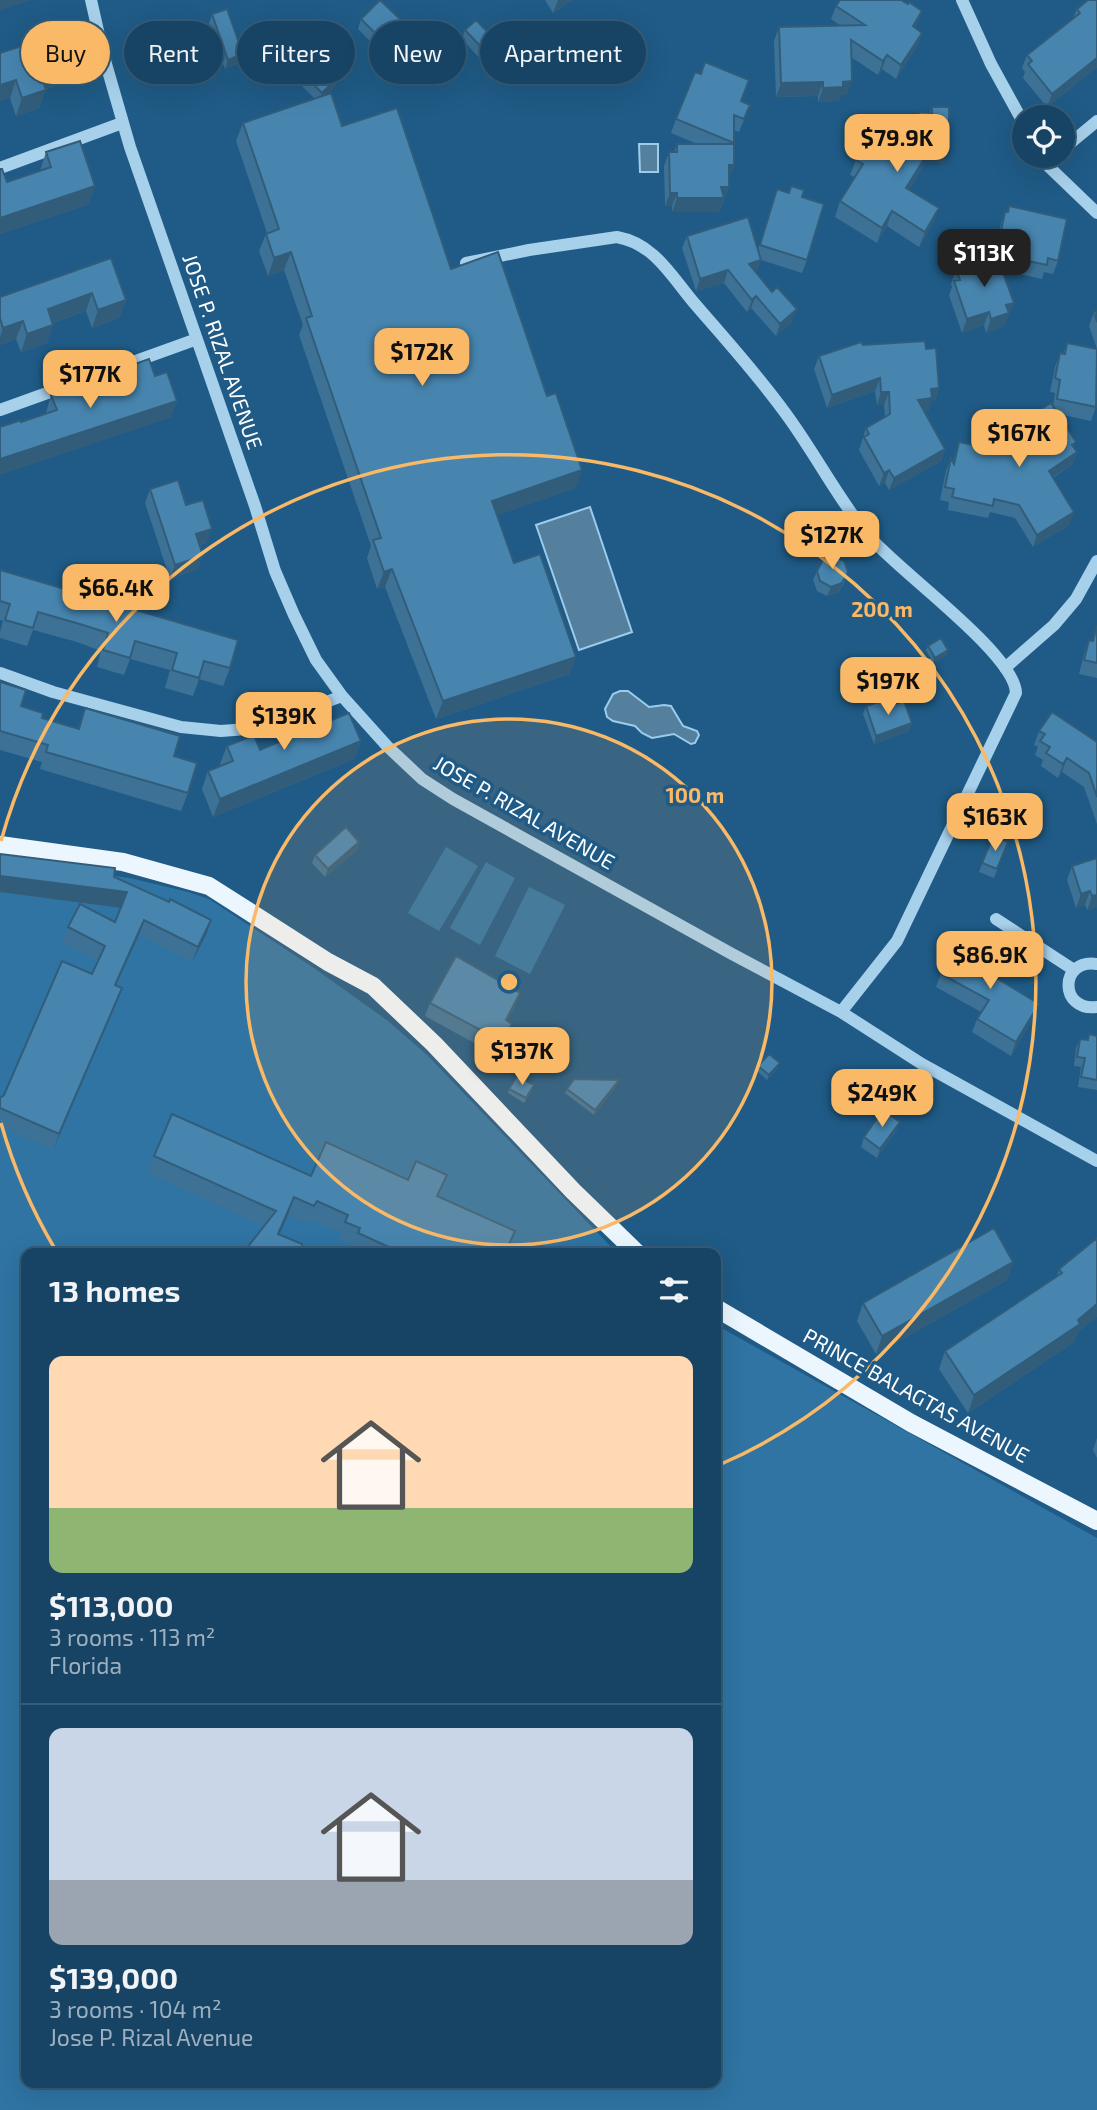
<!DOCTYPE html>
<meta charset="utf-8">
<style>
:root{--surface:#174464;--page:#204b6a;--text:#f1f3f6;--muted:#9eb0bf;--line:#365c78;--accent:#f9b967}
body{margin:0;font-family:"Exo 2",sans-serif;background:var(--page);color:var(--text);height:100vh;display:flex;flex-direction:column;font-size:26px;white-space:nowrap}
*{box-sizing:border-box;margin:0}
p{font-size:23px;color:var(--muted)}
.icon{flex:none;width:38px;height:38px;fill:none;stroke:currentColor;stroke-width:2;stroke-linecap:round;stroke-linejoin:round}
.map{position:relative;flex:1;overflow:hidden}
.sheet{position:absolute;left:21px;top:1248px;width:700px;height:840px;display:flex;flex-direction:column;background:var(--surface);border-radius:14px;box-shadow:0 7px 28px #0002,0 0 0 2px var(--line)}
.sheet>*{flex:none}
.guide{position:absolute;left:21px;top:21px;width:700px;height:63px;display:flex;gap:14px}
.fabs{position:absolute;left:1012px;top:105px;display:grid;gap:14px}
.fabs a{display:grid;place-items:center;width:63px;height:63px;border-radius:50%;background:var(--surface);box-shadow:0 7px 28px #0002,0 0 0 2px var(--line);font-size:35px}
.price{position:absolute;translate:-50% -60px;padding:0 16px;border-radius:14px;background:var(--accent);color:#111;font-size:23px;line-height:46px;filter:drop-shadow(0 2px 4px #0008)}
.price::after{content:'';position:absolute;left:50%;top:42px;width:21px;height:16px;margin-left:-10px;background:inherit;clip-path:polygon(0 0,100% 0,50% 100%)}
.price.selected{background:#222;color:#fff}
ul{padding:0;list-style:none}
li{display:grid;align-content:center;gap:14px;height:371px;padding:0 28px}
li+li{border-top:2px solid var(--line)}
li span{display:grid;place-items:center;height:217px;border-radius:14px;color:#555}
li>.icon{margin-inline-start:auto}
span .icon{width:126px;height:126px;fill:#fffc;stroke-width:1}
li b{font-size:30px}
h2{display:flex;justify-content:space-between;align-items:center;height:84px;padding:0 28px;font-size:30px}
.chip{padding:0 24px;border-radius:32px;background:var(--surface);box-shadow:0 7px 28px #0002,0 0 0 2px var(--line);font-size:24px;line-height:63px}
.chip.selected{background:var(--accent);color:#111}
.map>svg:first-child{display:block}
</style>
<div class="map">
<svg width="1097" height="2110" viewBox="0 0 1097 2110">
<rect width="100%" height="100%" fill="#1f5b86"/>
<path fill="#2f74a3" d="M446,847L478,866L439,931L408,913Z
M0,860L130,878L188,892L209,899L314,968L388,1021L427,1055L617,1253H26V2082H716V1325L1097,1538V2110H0Z
M486,862L515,878L480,945L450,928Z
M529,887L565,905L530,974L495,956Z"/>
<path fill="#547f9d" stroke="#9bccec" stroke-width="2" d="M639,144H658V172H640Z
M590,507L632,632L579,650L536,525Z
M620,691H628L649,707L664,705L671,706L683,726L697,731L699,735L695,743L691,744L674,734L652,738L642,733L635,726L613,721L607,717L605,709L613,694Z"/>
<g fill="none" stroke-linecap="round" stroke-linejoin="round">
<path stroke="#a7d0ea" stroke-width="12" d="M91,0L104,57L130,147L255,506L275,571L294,615L316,660L342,696L387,746L422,779L453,799L732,954L841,1012L922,1064L1097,1161
M962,0L991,64L1024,124
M1062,150L1097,121
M1041,156L1046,164L1097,213
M0,168L122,123
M466,263L529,250L617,237C655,244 671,276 695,304C726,340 758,375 786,414C814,452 836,495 866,533C894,568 1015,653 1016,693L897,941L841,1012
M0,410L197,339
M1005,668L1054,625L1076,599L1097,561
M0,673L53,692L181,727L221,731L258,728L342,696
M996,919L1074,970
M1097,964C1059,958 1059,1012 1097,1007"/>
<path stroke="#ecf6fe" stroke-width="18" d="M0,845L123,862L209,886L328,962L373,986L434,1044L573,1191L637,1253
M716,1308L911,1423L1097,1521"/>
</g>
<path fill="#3d7296" d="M545,0H572L553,13Z
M1097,0V67L1047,107L1023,78L1025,72L1022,68L1027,55L1073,18L1077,9Z
M908,4L922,11L915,28L922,33L917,46L896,79L882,69L878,75L851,57L847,95H841L838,101L818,102V96L776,97L774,41L779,27L841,26L831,19L836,6Z
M212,14L240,63L225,69L209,24Z
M361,19H400L397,28L377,48L358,29Z
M465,30L495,40L492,50L481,60L462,39Z
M0,53L63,68L56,86L46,89L39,108L16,116L10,98Z
M303,74L336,85L326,95L342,126L451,269L576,488L497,515L514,563L570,674L436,719L385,587L377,589L367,558L371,546L299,335L303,325L284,270L268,276L259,251L266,234L267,233L236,141L243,123L315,99L300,84Z
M741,101L750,105L739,132L734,130V165L729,178V187L719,212H672V206H665L664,166L669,152H674L677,144H697L671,133L676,119Z
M932,107L944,163H925L909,190L939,208L933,223L919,247L887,226L877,243L835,217L840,201L855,177L850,175L856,160L869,152L914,149V128L919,112L929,113Z
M46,152L89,204L0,234V169L7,182L40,171Z
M791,186L802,197L807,260L802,273L761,260L756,272L792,322L776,336L751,308L747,312L724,283L696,291L682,248L687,236L758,249L777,189L788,193Z
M1009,206L1058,261L1053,274L1044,272L1042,279L1002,270L1014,303L1004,326L986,333L984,325L962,333L949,295L952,287L951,284L956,270L986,260L990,243L995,229L999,230L1005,212H1007Z
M111,258L126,300L119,318L92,328L86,311L53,323L47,343L21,352L16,339L0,345V297Z
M1097,311V404L1091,421L1058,414L1077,452L1072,465L1053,478L1069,525L1033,547L1015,518L990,512L988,518L948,510L949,502L940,500L946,471L951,458L953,462L959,442L1002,452L999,447L1008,423L1024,420L1053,406L1055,393L1050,392L1055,367L1060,353L1063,354L1067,343L1097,349L1089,326L1094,312Z
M863,345L926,349L939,388L935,401H931L928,411H925L945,449L941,461L889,490L885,483L879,486L859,450L866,428L885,417L884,405H877L875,391L827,408L814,369L819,356Z
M115,371L155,376L177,401L170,418L21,422L46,413L51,395L86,400L110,392L108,389Z
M150,489L186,505L207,542L200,545L198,569L170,579L145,503Z
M0,570L230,668L223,686L199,679L193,696L165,688L170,670L130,659L124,675L97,667L101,651L77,642L33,630L27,646L0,638V632L3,621L0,620Z
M817,571L845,581L839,592L827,596L817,591L813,580Z
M1097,625V678L1079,674L1084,654L1089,640L1092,641Z
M928,646L947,655L933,663L926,650Z
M0,682L21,706L42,718L78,728L85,708L174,756L188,793L181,811L40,769L42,762L0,750Z
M866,706L886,707L912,723L909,731L874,744L863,714Z
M293,717L327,722L361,741L354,759L213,817L202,789L208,771L221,766L220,764L227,746L260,750L288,738L287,735Z
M1039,731L1097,742V824L1084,787L1062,772L1058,778L1041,766L1043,760L1035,755L1038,747L1034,745Z
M993,836L1008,842L994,878L979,872Z
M359,842L357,850L325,877L312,863L315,855Z
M1097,858V907L1087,910L1085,905L1076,908L1067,880L1072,866Z
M114,877L211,920L206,935L192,962L139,935L116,985L122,988L116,1003L53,1150L0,1126V1098L4,1095L92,974L98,961L62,943L68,927L115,922L121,907L0,892Z
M986,972L1039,1004L1034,1017L1011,1056L972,1032L977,1019L981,1012L936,987L941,974Z
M430,1003L515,1007L507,1021V1038L496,1055L425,1016Z
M1089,1034L1097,1036V1090L1078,1087L1081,1067L1074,1066L1076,1048L1080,1039L1087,1040Z
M758,1066L778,1068L767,1080L757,1071Z
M617,1085L594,1115L565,1093L567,1089Z
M509,1089L532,1090L524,1103L508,1093Z
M900,1122L896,1131L877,1158L861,1147L864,1137Z
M154,1156L311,1176L438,1196L506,1253H357L351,1251L353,1246L339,1240L342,1233L310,1219L308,1224L288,1215L279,1235L264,1226L147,1173Z
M1097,1238V1316L1077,1333L1074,1342L968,1413L939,1369L945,1351L1057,1277L1059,1269Z
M1013,1262L1007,1280L876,1354L857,1321L863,1303Z
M1097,1438V1458L1093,1450Z"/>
<path fill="#325d7a" d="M0,0H32L0,10Z
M558,0H572L553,13Z
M922,11L917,25L908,40L913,26Z
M400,19L397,28L377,48L381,39Z
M922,33L917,46L896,79L901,65Z
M495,40L492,50L481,60L485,51Z
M243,54L240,63L225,69L228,60Z
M887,55L882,69L878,75L883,61Z
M1097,58V67L1047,107L1052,94Z
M63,68L56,86L34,93L41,75Z
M339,76L336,85L319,102L322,93Z
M16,80L10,98L0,101V85Z
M852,81L847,95H841L838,101L818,102L823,88L843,82Z
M823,82L818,96L776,97L781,83Z
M46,90L39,108L16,116L22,98Z
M931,148H949L944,163H925L901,203L906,188Z
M729,165H734L729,178Z
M95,186L89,204L0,234V218Z
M721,187H729L719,212H672L677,198Z
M670,193H677L672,206H665Z
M939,208L933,223L919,247L925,232Z
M892,211L887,226L877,243L882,228Z
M291,252L284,270L268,276L274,258Z
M761,260L757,272L745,276L749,264Z
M728,270L724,283L696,291L700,279Z
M92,293L86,311L41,327L48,309Z
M756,296L751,308L747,312L752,300Z
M126,300L119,318L92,328L98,310Z
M1014,303L1004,326L986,333L991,319L1006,305Z
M797,309L792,322L776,336L780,324Z
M989,312L984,325L962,333L967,319Z
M23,321L16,339L0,345V337L3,328Z
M53,325L47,343L21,352L27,334Z
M880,378L875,391L827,408L832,395Z
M939,388L935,401H931L928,411L913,412L918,400L931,389Z
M881,392H889L884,405H877Z
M177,401L170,418L0,475V459Z
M945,449L941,461L889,490L894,478Z
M1077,452L1072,465L1044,483L1049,471Z
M582,470L576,488L486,519L492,501Z
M889,470L885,483L879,486L884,473Z
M1074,512L1069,525L1033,547L1037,535Z
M212,529L207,542L191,548L196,534Z
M203,556L198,569L170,579L175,565Z
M392,569L385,587L377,589L384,572Z
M848,572L839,592L827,596L831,587Z
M948,650L947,655L933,663L935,658Z
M576,657L570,674L436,719L443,701Z
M912,723L909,731L874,744L876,736Z
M361,741L354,759L213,817L220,799Z
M1067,758L1062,772L1058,778L1063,764Z
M359,842L357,850L325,877L328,869Z
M0,876L127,892L122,908L0,892Z
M1090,891L1085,905L1076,908L1081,894Z
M1097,895V907L1087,910L1092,896Z
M144,920L139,935L109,1000L115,985Z
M211,920L206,935L192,962L198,947Z
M122,988L116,1003L53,1150L59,1134Z
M520,993L515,1007L501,1033L506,1020Z
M1039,1004L1034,1017L1011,1056L1016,1042Z
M512,1024L507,1038L496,1055L501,1041Z
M780,1063L778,1068L767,1080L769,1075Z
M619,1080L617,1085L594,1115L595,1110Z
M900,1122L896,1131L877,1158L880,1149Z
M294,1197L288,1215L272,1252L278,1234Z
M1013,1262L1007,1280L876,1354L882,1336Z
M1097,1304V1316L1077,1333L1074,1342L968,1413L974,1395L1078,1320Z"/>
<path fill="#4785af" stroke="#325d7a" stroke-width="2" d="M380,0L400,19L381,39L361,19Z
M840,0H901L908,4L909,2L922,11L913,26L922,33L901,65L887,55L883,61L851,40L852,81L843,82V87L823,88V82L781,83L779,27L865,25L836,6Z
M1088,0H1097V58L1052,94L1028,64L1032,61L1027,55L1080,13L1077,9Z
M227,9L243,54L228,60L212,14Z
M476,20L495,40L485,51L465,30Z
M53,36L63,68L41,75L46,90L22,98L16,80L0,85V53Z
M320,57L339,76L322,93L303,74Z
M705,62L749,80L741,101L750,105L744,119L734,115V143L676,119L695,72L701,74Z
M331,93L342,126L397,108L451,269L498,252L547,396L556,393L582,470L492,501L514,563L540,554L576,657L443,701L392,569L384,572L373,540L381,538L306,318L312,316L291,252L274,258L266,234L279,229L243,123Z
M932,107H949V148H931L906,188L939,208L925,232L892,211L882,228L840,201L863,164L856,160L863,148L869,152L882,130L919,152V112L932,113Z
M80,141L95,186L0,218V169H2L7,182L51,167L46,152Z
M677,144H734V165H729V187H721L724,198H677V193H670L669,152H677Z
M791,186L804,190L802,197L824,204L807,260L760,245L777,189L789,193Z
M1009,206L1067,219L1058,261L1048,258L1047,265L990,253L995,229L1001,231L1005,212H1008Z
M748,217L761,260L749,264L772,292L777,287L797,309L780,324L756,296L752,300L728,270L700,279L687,236Z
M997,256L1014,303L1006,305L1009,313L991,319L989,312L967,319L954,281L960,280L956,270Z
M111,258L126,300L98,310L92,293L48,309L53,325L27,334L23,321L3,328L0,318V297Z
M1097,311V322L1094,312Z
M925,341L926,349L936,348L939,388L931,389L932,398L918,400L945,449L894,478L889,470L884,473L864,437L869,434L866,428L890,414L889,392H881L880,378L832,395L819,356L861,342L863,345Z
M1067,343L1097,349L1096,407L1057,399L1060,380L1055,378L1060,353L1065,354Z
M149,359L155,376L167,372L177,401L0,459V427L21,420V422L57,410L51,395L81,385L86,400L121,388L115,371Z
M1051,403L1076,442L1072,445L1077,452L1049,471L1074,512L1037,535L1019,505L994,499L993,506L952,497L954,489L945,487L951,458L954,464L959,442L1019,455L1003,434L1011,429L1008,423L1020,414L1024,420Z
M178,480L186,505L203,500L212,529L196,534L203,556L175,565L150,489Z
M834,556L844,561L848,572L842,583L831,587L820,581L817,571L823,560Z
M0,570L238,640L230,668L204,661L199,678L172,670L177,653L135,641L130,658L103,650L108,633L83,625L38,612L33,628L5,620L10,604L0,601Z
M1097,626V663L1084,660L1089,640L1093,641Z
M941,638L948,650L935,658L928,646Z
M0,682L26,690L21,706L43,713L42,718L79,729L85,708L180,736L174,756L197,763L188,793L46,752L48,745L0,731Z
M884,700L886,707L904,701L912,723L876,736L866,706Z
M320,705L327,722L349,713L361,741L220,799L208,771L233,761L227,746L254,735L260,750L300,733L293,717Z
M1052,712L1097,742V797L1089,773L1067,758L1063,764L1046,753L1050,747L1040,741L1045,734L1039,731Z
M346,827L359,842L328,869L315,855Z
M993,836L1008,842L997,869L982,863Z
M0,854L115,868L114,877L169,902L170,899L211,920L198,947L144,920L115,985L122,988L59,1134L0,1108V1098L4,1095L62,961L92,974L105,946L68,927L80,904L115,922L127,892L0,876Z
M1097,858V895L1092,896L1090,891L1081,894L1072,866Z
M959,939L992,958L985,971L1039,1004L1016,1042L977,1019L989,1000L941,974Z
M456,956L520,993L506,1020L512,1024L501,1041L430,1003Z
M1089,1034L1097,1036V1080L1081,1077L1085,1058L1077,1057L1080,1039L1088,1040Z
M769,1054L780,1063L769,1075L758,1066Z
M517,1076L534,1085L526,1098L509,1089Z
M574,1079L619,1080L595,1110L567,1089Z
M883,1110L900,1122L880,1149L864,1137Z
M172,1114L311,1176L326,1142L408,1180L416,1161L447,1175L437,1196L515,1231L505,1253H402L358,1233L360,1228L345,1222L348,1215L317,1201L314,1206L294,1197L278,1234L302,1244V1253H243L276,1211L154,1156Z
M994,1228L1013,1262L882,1336L863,1303Z
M1097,1238V1304L1078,1320L1080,1324L974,1395L945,1351L1062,1273L1059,1269Z"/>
<circle cx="509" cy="982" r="263" fill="#f9b967" fill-opacity=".12"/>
<g fill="none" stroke="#f9b967" stroke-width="3.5">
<circle cx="509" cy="982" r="263"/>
<path d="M55 1249A527 527 0 0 1 1 1123M1 841A527 527 0 1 1 719 1465"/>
</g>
<g text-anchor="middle" stroke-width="7" stroke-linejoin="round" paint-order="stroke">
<g font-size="21" fill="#fff" stroke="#1f5b86">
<text transform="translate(222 352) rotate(71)" y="7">JOSE P. RIZAL AVENUE</text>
<text transform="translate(524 813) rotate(30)" y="7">JOSE P. RIZAL AVENUE</text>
<text transform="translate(916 1396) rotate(29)" y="7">PRINCE BALAGTAS AVENUE</text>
</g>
</g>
<circle cx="509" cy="982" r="10" fill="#f9b967" stroke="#1f5b86" stroke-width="3.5"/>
<g font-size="21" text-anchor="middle" font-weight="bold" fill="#f9b967" stroke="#1f5b86" stroke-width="7" stroke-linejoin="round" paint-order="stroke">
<text x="882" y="617">200 m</text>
<text x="695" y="803">100 m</text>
</g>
</svg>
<div class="fabs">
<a><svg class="icon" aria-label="locate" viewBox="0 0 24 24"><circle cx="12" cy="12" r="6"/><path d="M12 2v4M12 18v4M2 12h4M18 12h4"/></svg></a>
</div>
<b class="price" style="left:897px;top:174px">$79.9K</b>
<b class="price selected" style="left:984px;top:289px">$113K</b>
<b class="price" style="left:422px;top:388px">$172K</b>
<b class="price" style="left:90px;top:410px">$177K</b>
<b class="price" style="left:1019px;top:469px">$167K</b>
<b class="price" style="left:832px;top:571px">$127K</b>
<b class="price" style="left:116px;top:624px">$66.4K</b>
<b class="price" style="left:888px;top:717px">$197K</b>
<b class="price" style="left:284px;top:752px">$139K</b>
<b class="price" style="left:995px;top:853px">$163K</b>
<b class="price" style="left:990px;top:991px">$86.9K</b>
<b class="price" style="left:522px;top:1087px">$137K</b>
<b class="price" style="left:882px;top:1129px">$249K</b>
<div class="guide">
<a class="chip selected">Buy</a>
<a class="chip">Rent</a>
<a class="chip">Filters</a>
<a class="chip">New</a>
<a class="chip">Apartment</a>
</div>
<section class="sheet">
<h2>13 homes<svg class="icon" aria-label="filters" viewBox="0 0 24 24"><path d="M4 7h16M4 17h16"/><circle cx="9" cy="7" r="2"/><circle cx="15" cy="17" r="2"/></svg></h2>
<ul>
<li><span style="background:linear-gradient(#ffd9b3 70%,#8fb573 0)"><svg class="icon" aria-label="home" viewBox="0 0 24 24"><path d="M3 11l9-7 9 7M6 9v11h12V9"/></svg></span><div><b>$113,000</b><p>3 rooms · 113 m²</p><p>Florida</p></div></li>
<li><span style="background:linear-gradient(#c9d6e8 70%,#9aa5b1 0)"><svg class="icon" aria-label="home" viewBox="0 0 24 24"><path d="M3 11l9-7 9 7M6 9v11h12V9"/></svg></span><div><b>$139,000</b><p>3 rooms · 104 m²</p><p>Jose P. Rizal Avenue</p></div></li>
</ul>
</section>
</div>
